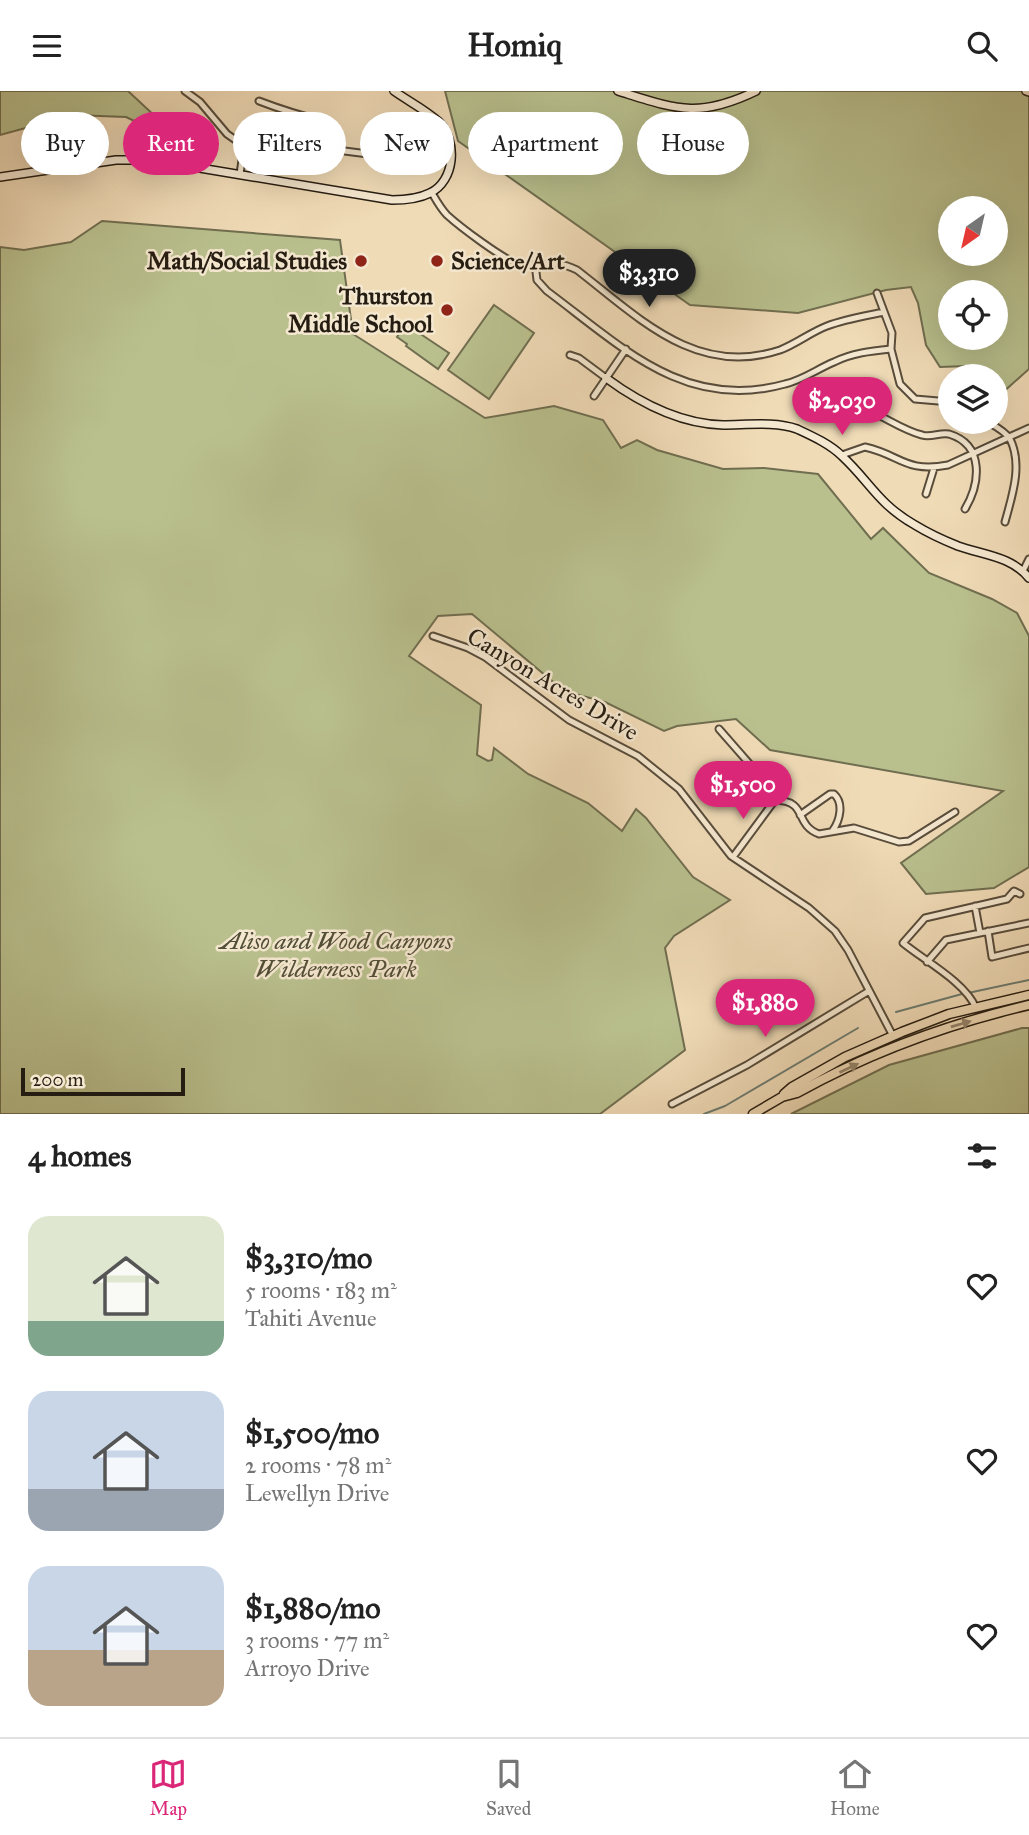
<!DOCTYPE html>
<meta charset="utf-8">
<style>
:root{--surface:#fff;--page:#f2f2f2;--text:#222;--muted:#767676;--line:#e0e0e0;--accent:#db2777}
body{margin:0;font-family:"IM FELL Great Primer",serif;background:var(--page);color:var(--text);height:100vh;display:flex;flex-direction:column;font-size:26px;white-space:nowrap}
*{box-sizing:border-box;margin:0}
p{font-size:23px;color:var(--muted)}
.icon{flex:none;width:38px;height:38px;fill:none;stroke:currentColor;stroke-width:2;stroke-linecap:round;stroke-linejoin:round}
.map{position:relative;height:1023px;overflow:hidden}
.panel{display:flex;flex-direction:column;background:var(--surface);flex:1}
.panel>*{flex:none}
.guide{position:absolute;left:21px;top:21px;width:987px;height:63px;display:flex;gap:14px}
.needle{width:46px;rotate:214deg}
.fabs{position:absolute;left:938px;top:105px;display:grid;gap:14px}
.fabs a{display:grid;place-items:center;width:70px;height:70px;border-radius:50%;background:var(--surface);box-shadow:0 7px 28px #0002;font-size:35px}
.scale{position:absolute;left:21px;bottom:18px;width:164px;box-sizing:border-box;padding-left:7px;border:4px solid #261d12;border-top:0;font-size:19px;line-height:24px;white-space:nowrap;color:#261d12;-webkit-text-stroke:5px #f5e8d0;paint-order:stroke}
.price{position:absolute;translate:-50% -60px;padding:0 16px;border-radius:24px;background:var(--accent);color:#fff;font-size:23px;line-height:46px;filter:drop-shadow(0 2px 4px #0008)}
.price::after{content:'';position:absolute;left:50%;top:42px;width:21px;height:16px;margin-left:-10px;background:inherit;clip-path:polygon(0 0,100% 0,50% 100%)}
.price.selected{background:#222;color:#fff}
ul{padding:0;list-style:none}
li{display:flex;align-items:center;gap:21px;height:175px;padding:0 28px}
li span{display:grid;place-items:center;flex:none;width:196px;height:140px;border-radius:21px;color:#555}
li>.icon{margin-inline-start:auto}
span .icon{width:84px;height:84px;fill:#fffc;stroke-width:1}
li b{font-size:30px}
h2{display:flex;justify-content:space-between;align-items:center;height:84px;padding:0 28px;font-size:30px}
.pill{padding:0 24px;border-radius:32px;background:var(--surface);box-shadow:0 7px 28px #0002;font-size:24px;line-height:63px}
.pill.selected{background:var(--accent);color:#fff}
header{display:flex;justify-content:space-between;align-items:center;height:91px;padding:0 28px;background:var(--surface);font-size:32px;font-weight:700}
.dock{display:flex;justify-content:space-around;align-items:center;height:98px;border-top:2px solid var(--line);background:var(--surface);font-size:19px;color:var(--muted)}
.dock a{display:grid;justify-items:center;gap:4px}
.dock .selected{color:var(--accent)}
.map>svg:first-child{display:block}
</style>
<header><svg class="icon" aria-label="menu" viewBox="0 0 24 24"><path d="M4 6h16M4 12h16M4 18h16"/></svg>Homiq<svg class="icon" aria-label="search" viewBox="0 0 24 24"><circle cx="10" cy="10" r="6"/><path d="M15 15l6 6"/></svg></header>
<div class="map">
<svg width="1029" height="1023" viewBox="0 0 1029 1023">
<rect width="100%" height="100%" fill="#f0dbb7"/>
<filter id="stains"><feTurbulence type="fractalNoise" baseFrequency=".00286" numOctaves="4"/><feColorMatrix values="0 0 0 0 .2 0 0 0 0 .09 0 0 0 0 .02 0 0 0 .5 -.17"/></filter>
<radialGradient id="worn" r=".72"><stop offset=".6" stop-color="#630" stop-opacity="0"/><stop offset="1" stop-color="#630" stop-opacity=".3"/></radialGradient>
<path fill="#b9c08e" stroke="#706e50" stroke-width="2" fill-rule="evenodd" d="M0,0H128L186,54L126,26L73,24L0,44Z
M445,0H1029V278L1002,302L996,300V285H973L967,275L940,276L926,254L918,212L911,196L886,199L798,222L690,214L458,50ZM950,117H996V163H950ZM950,201H996V247H950Z
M102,130L340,149L353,243L485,327L554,315L603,329L621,357L637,349L657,359L723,378L764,377L818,383L871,448L883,437L929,482L992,508L1017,522L1029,545V776L994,797L926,803L901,772L1003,700L770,659L736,628L677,635L664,640L605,611L564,600L472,523L438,525L409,565L481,614L477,664L488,670L492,669L494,657L528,683L588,712L622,740L636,718L646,727L693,786L730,809L674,845L665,857L685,959L600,1023H0V156L24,159L71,151Z
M494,214L534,242L489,308L448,279Z
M407,231L417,238L416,240L449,262L438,278L406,255L407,253L397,246Z
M1022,937H1029V1023H791L889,974Z"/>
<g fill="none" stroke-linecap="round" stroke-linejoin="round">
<path stroke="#6c7c71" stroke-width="2" d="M968,902L1029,889
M896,921L962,903
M704,1023L725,1015L858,937"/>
<g stroke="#584c3b" stroke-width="9">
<path id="street" d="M185,0L200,11L227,43L244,55L289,53L392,66
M259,10C282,19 306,26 330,32L326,57
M240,83L244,55
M432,102C436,109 441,118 447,124C459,135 505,170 519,173C541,179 549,165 577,179C638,226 696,287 780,259C796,253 811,241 827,235C845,228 865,225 884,221
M535,173L537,189L547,200C621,255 685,321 785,293C803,289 817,278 834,271C852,262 871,260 891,258
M877,202L892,242L891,258L900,293L915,308L950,311
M570,264L579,267L606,287
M594,305L626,258
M872,321C888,328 905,340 922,344C931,347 940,341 949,343C985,354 980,393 965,418
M988,331C995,335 1006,341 1010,348C1023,374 1012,405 1005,431
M842,364L865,356C901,364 905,382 948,374L1029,337
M926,403L934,377
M1023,480L1029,468
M433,545L468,557L485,566L569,629L638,665L679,698L731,765L809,817L835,840L848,859L893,945
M719,638L761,686L775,709
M775,709C809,710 793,733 819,743L854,737L899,751L909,750L955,721
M800,724L830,703H834C844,712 840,729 833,739
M733,766L775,709
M975,815L980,842
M988,840L992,866L1029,857
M927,871L946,849L1029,832
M976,917C965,891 925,870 903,852L925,827L1007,808L1014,800L1020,803
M672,1013L747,974L869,900"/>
</g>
<g stroke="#261d12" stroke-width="10">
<path id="secondary" d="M618,0C676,18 698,28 756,0
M1026,0L1029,1
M0,86L116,69H152L392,109C405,109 418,108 430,102C455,90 458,50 439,31C426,19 408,10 394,0
M606,287C640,312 680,333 723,334C746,334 775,330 797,338C812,345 830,353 842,365C870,391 878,413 915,434C928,442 943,449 958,455C983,464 1011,465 1029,487"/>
</g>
<g stroke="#261d12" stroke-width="11">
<path id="primary" d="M784,1003L792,996L845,966L902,941L949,923L1029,904
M753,1023L782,1006L797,1002C869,962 948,933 1029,914"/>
</g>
<use href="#street" stroke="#f5e8d0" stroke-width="5"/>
<use href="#secondary" stroke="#f5e8d0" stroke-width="7"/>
<use href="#primary" stroke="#f0dbb7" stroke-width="8"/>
</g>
<defs><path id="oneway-solid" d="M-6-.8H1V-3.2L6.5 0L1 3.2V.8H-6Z" transform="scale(1.75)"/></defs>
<g fill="#95866d">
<use href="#oneway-solid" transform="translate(961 933) rotate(-16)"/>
<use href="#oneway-solid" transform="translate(849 977) rotate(-25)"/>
</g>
<g fill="#8f2418" stroke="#f5e8d0" stroke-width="2.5">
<circle cx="361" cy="170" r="7"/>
<circle cx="437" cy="170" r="7"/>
<circle cx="447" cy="219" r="7"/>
</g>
<g text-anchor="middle" stroke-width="5" stroke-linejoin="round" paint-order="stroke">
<g font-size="24" font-weight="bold" fill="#261d12" stroke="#f5e8d0" text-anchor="end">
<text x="347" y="178">Math/Social Studies</text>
<text x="451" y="178" text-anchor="start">Science/Art</text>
<text x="433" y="213">Thurston<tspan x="433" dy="28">Middle School</tspan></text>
</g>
<g font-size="24" fill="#261d12" stroke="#f5e8d0">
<text transform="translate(553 593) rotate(31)" y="8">Canyon Acres Drive</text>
</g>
<g font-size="24" font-style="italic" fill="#524e37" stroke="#f5e8d0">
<text x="336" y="858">Aliso and Wood Canyons<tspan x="336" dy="28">Wilderness Park</tspan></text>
</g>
</g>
<rect width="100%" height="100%" filter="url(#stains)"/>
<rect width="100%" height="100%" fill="url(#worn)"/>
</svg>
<div class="fabs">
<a><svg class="needle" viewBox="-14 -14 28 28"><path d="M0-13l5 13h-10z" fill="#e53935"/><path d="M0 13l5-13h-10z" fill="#767676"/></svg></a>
<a><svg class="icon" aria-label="locate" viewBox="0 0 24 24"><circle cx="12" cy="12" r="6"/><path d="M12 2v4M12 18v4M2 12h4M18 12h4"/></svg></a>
<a><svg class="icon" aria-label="layers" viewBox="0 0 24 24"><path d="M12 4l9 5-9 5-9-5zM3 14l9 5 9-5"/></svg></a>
</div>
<div class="scale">200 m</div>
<b class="price selected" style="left:649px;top:218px">$3,310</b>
<b class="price" style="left:842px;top:346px">$2,030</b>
<b class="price" style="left:743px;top:730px">$1,500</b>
<b class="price" style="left:765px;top:948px">$1,880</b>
<div class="guide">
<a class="pill">Buy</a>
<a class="pill selected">Rent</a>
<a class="pill">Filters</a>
<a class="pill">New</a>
<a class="pill">Apartment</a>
<a class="pill">House</a>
</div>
</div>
<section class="panel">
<h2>4 homes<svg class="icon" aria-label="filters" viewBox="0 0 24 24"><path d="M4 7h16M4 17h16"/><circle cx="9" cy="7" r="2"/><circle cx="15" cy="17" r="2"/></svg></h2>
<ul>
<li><span style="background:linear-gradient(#dfe7d0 75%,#7fa58c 0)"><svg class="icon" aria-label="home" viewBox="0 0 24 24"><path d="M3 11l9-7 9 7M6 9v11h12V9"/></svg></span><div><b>$3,310/mo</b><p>5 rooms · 183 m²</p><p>Tahiti Avenue</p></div><svg class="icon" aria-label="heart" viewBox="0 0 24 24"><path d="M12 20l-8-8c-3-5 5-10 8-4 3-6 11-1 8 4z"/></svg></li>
<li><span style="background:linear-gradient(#c9d6e8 70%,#9aa5b1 0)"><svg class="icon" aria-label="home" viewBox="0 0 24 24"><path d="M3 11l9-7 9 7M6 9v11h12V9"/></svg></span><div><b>$1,500/mo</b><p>2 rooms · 78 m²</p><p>Lewellyn Drive</p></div><svg class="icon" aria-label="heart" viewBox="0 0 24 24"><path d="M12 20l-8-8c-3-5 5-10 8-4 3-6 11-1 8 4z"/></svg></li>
<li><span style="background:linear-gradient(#c9d6e8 60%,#b9a48a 0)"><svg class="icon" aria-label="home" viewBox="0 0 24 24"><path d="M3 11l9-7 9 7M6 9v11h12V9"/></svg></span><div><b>$1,880/mo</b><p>3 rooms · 77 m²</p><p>Arroyo Drive</p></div><svg class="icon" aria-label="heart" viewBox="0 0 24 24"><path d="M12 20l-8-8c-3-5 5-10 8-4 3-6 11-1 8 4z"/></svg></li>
</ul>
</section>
<nav class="dock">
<a class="selected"><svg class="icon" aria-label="map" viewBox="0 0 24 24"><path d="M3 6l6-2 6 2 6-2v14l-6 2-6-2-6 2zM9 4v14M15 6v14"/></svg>Map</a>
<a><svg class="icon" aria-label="saved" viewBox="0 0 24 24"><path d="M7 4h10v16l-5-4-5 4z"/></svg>Saved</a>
<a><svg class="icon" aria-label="home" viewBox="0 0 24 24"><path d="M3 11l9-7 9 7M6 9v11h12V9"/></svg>Home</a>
</nav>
